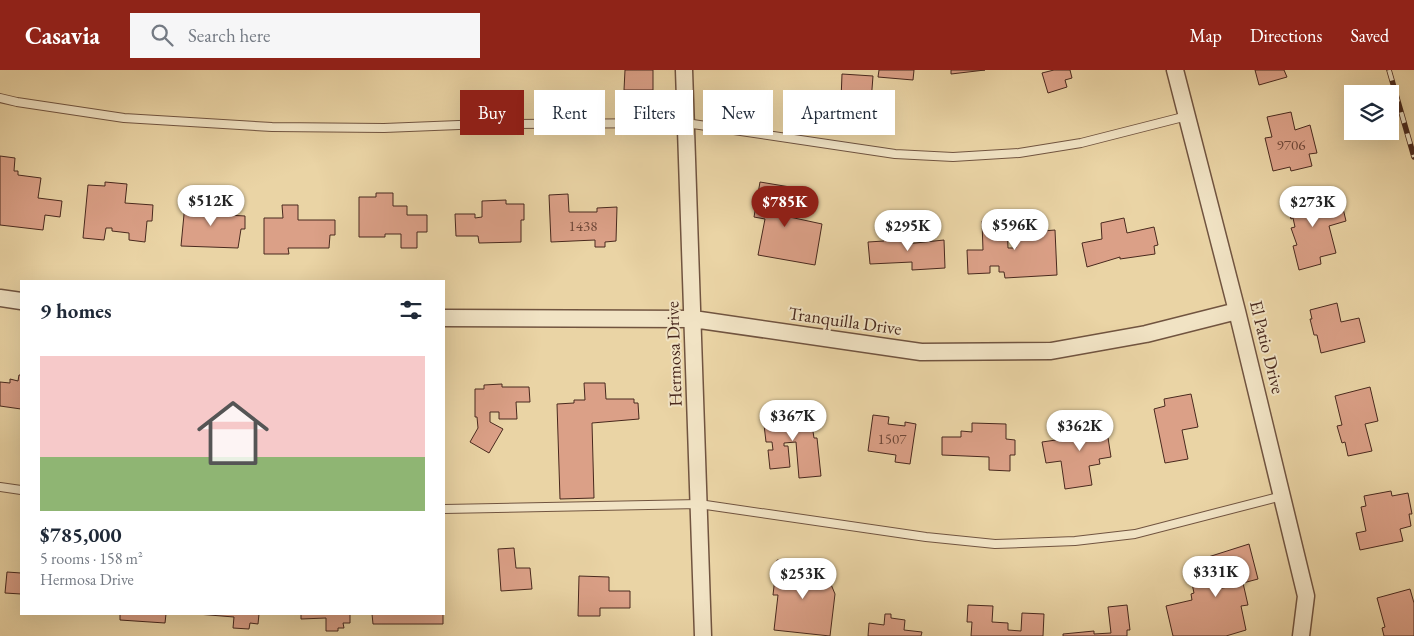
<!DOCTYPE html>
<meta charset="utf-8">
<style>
:root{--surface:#fff;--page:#f6f6f7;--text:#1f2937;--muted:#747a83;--accent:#8f2418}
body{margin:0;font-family:"EB Garamond",serif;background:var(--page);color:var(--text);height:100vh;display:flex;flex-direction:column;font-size:19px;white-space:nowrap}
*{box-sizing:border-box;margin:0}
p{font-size:16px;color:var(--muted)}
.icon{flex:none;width:28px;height:28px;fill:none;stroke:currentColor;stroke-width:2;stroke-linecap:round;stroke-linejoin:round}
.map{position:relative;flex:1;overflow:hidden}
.sheet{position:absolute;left:20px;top:210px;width:425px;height:335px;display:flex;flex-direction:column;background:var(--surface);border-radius:0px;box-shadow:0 5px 20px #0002}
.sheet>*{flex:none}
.hud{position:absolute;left:460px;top:20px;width:475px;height:45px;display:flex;gap:10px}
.controls{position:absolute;left:1344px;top:15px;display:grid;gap:10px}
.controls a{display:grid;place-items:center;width:55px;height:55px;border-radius:0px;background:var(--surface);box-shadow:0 5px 20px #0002;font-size:25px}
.price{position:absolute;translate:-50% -42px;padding:0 11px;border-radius:18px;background:#fff;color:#222;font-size:16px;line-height:32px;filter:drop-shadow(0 1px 2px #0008)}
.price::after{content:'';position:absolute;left:50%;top:30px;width:15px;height:11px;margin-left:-8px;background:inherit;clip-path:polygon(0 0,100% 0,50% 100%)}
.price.selected{background:var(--accent);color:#fff}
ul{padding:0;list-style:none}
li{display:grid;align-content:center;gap:10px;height:265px;padding:0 20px}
li span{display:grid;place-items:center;height:155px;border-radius:0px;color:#555}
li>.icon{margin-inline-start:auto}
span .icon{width:90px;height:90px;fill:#fffc;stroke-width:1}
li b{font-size:21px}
h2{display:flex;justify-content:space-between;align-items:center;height:60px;padding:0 20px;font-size:21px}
.chip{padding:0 18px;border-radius:0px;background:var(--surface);box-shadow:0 5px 20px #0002;font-size:18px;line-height:45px}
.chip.selected{background:var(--accent);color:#fff}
header{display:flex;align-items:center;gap:30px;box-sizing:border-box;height:70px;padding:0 25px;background:var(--accent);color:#fff}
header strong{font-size:24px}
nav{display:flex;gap:28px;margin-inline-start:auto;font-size:18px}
.search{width:350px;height:45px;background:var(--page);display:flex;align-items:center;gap:12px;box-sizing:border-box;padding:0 18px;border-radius:0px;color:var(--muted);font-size:19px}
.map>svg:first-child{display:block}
</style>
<header>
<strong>Casavia</strong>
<div class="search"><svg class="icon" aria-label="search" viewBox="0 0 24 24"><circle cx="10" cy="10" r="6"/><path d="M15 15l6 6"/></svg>Search here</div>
<nav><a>Map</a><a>Directions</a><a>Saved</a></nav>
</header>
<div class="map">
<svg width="1414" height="566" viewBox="0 0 1414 566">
<rect width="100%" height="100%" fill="#ead4a5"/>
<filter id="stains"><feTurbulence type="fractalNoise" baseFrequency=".004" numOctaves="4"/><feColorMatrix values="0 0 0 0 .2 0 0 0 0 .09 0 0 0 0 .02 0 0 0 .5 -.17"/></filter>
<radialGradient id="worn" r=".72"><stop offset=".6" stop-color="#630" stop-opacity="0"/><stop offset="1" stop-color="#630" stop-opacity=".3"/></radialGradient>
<path fill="#dba087" stroke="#49291e" d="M625,0H653V20H624Z
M879,0H914L913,10L878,7Z
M951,0H985L951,4Z
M1054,0H1070L1072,8L1065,10L1067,17L1048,23L1042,3Z
M1255,0H1284L1287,7L1259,15Z
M842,4L873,6L871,32L841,30Z
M1291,42L1295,60L1310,55L1317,83L1309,84L1312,96L1291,101L1290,97L1273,101L1265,68L1272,67L1267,47Z
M0,86L15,88L14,101H18V105L41,108L38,128L62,131L60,147L45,145L43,160L0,155Z
M105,112L127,114L125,133L153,135L152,151H147L145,172L129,170V163L112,161V158H106L104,170L83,168L88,115L105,116Z
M760,112L790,117L785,146L822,154L815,195L758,185L765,149L754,147Z
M1321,122L1325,138L1342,134L1346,151L1329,156L1336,183L1320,187L1321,194L1299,200L1293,176L1297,175L1291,158L1295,157L1293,148L1291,149L1286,131Z
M376,123H393V136H407V145H427V162H417V178H401V164H385V167H359V127H376Z
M568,124L569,142H597V138L617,137L616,171L605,172V177H595V170L551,172L549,125Z
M506,130V134H524V150H521V172L479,173L478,166H456L455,144H475V148L482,147V131Z
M185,134L228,135V145L245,146V159H241L238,178L181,176Z
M282,135H298V150H335V165H330L329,178H288L289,184H264V148H283Z
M1030,145L1031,162L1055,160L1057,205L1005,208L1004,202H999V196H990V203L968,204L967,180H983L982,151L1007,150L1008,178H1016L1014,146Z
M1124,148L1127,163L1154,157L1158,175L1154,176L1155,184L1120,189V187L1087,197L1082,173L1102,169L1101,153Z
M905,162L906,174L944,170L945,198L912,200V192L870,194L868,172L884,171V166L891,165L890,163Z
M1337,233L1341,252L1359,248L1365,272L1321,283L1317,265H1314L1310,249H1312L1310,240Z
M19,305H21V339L0,336V312L10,313V309L18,311Z
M584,313H605L606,329H634V333H638L639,349L592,353L594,428L560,429L557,334L574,333V330H585Z
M502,314V317H529L530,332H516L517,349H499V342H490V352L503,359L489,383L470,372L478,358L477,347H475V319H484V315Z
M1370,317L1378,351L1365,354L1372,381L1348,386L1345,372L1342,373L1337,356L1342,355L1335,326Z
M1191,324L1198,357L1182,360L1188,389L1165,393L1154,339L1165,336L1164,329Z
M805,335L807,355H812L814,368H817L821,406L799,408L796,372L784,373V376H788L790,397L770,399L768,380H773L772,372H766L763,346L791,344L790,336Z
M1104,342L1111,387L1099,389L1100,394L1089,396L1092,415L1065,419L1061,391L1046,393L1042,372L1070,368L1069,364L1092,360L1089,344Z
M873,345L889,347L888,354L905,356V352L916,354L910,394L895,392L896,385L868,381Z
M972,353L1006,354V369L1015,370V385H1010V401L989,400V387L942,385V367H961V361L972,362Z
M1391,421L1392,426L1408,423L1412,444H1409L1411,456L1400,459L1403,471L1360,480L1356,463L1366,461L1361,437L1366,436L1364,426Z
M1249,474L1258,509L1243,513L1248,535L1241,536L1246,560L1226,566H1173L1166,536L1192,530L1191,524L1194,523L1191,509L1216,503L1218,513H1220L1222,518L1229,517L1223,494L1207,498L1205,488Z
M514,478L516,498H530L532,519L501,521L498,479Z
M777,490L807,493L806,498L813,499V504L824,507L830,512L835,524L830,566L774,560L778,525H773Z
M7,502L21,503V524L5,523Z
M579,506L609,507V521H630V538H600V546H578Z
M1410,519L1414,533V566H1384L1382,558L1385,557L1377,528Z
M968,535L993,536L992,552L1008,553V560L1021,561L1022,543L1044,544L1043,566H971L972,552H967Z
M1127,535L1130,560H1127V566H1063V564L1094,561V564L1111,563L1108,537Z
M120,544H166L165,553L120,550Z
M197,544H259L258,554L250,553L249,559L233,558L234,547Z
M301,544H350V553H343L344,558H338V561H326V548L301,549Z
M372,544H443V554H373Z
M885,544H891V548L905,550L904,560L922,562L921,566H868L869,553L884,555Z"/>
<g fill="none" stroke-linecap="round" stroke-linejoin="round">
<g stroke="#715440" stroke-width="10">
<path id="service" d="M0,28L17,32L124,48L272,57L384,58L484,54L686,53L895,84L953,87L1019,83L1081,73L1187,46
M0,417L21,420
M444,439L699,434L926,467L995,474L1075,471L1135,464L1282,426"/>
</g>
<g stroke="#715440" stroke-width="19">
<path id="minor" d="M684,0L703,566
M1175,0L1237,241L1306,526L1301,566
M0,228L21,231
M444,248L693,249L921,282L1051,281L1146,264L1237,241"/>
</g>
<use href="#service" stroke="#f1e3c4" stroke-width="8"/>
<use href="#minor" stroke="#f1e3c4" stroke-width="16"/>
<g stroke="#49291e" stroke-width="5.5">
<path id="rail" d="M1389,0L1414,87"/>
</g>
<use href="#rail" stroke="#f1e3c4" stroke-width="4" stroke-dasharray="11" stroke-linecap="butt"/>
</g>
<g text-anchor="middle" stroke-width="4" stroke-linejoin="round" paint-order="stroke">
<g font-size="15" fill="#6e4738">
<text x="1291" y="80">9706</text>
<text x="583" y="161">1438</text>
<text x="892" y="374">1507</text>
</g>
<g font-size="18" fill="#49291e" stroke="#f1e3c4">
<text transform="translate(845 251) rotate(8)" y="6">Tranquilla Drive</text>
<text transform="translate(1267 277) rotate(76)" y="6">El Patio Drive</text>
<text transform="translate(674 284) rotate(-92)" y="6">Hermosa Drive</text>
</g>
</g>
<rect width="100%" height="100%" filter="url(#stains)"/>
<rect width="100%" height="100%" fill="url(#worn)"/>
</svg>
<div class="controls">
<a><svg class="icon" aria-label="layers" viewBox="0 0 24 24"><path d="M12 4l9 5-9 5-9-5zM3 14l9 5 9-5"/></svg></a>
</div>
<b class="price" style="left:211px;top:157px">$512K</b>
<b class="price selected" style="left:785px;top:158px">$785K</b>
<b class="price" style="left:1313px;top:158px">$273K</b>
<b class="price" style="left:1015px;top:181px">$596K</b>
<b class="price" style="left:908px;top:182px">$295K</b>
<b class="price" style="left:793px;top:372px">$367K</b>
<b class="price" style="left:1080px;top:382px">$362K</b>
<b class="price" style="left:1216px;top:528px">$331K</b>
<b class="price" style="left:803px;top:530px">$253K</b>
<div class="hud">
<a class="chip selected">Buy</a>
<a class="chip">Rent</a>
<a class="chip">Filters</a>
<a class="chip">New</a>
<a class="chip">Apartment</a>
</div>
<section class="sheet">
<h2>9 homes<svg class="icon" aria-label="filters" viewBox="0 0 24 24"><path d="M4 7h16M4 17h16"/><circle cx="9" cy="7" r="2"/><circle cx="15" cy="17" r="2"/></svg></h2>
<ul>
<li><span style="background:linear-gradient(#f6c9c9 65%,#8fb573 0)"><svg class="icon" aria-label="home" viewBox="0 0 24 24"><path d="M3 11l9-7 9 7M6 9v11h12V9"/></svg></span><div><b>$785,000</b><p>5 rooms · 158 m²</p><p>Hermosa Drive</p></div></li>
</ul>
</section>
</div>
